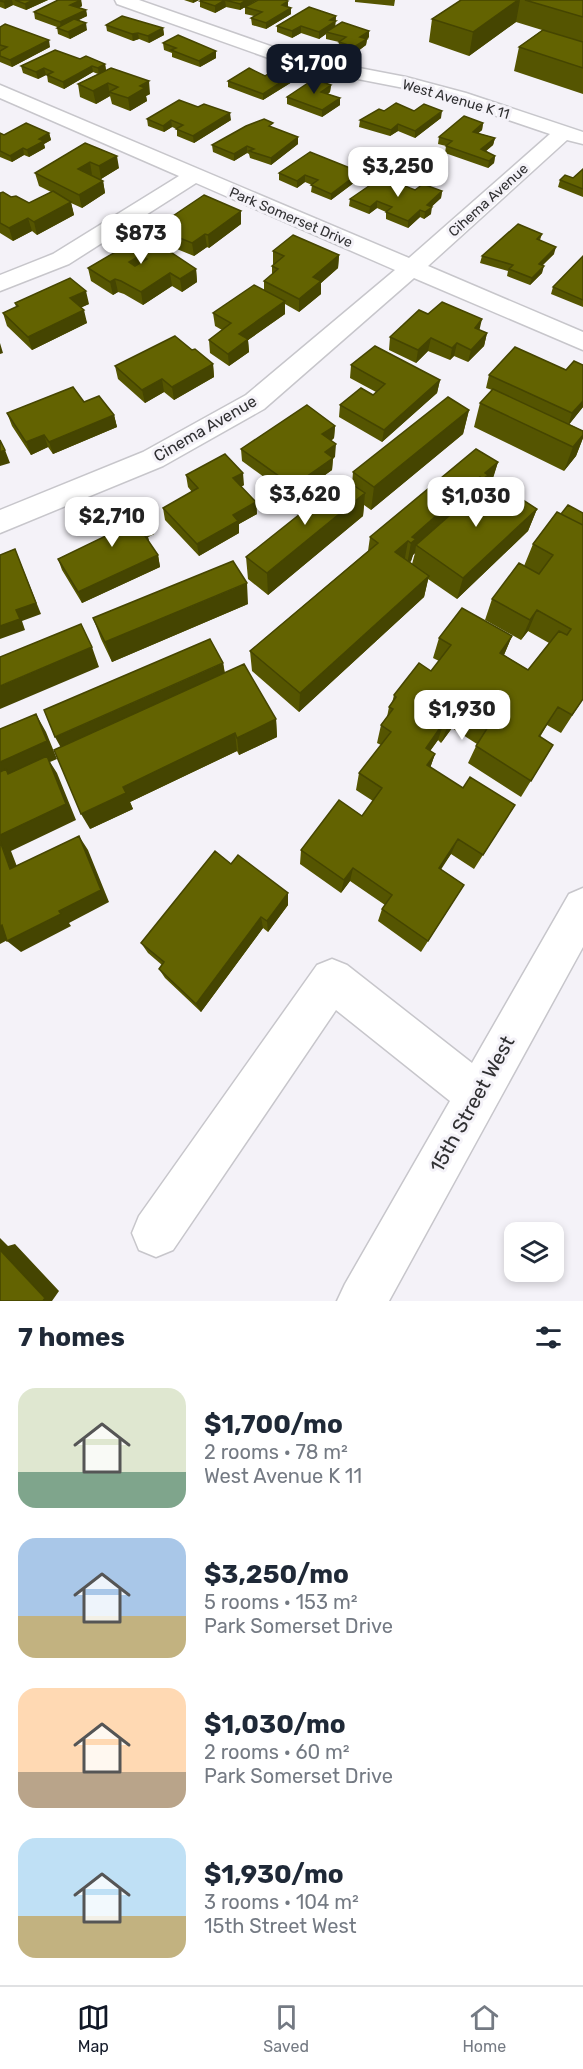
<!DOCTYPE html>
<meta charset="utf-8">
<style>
:root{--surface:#fff;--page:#f2f2f3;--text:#1f2937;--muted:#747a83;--line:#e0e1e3;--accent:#111827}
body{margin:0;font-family:Rubik,sans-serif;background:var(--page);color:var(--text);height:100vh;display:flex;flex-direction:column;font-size:22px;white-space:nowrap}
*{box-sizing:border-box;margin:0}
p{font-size:20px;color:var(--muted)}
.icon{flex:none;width:33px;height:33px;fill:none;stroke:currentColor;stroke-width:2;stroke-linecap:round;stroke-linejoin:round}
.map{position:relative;height:1301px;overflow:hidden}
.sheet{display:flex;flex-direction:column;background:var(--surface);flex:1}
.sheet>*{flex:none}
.tools{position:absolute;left:504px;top:1222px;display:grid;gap:12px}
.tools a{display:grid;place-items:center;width:60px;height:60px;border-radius:12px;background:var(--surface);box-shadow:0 3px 9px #0003;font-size:30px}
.price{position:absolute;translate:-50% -51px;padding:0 14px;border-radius:12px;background:#fff;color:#222;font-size:20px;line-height:39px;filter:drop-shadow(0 2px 3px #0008)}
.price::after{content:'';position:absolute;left:50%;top:36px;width:18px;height:14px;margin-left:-9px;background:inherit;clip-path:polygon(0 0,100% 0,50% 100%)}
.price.selected{background:var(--accent);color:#fff}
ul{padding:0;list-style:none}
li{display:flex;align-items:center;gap:18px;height:150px;padding:0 18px}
li span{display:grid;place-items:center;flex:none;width:168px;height:120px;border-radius:18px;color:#555}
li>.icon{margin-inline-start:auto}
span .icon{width:72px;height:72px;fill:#fffc;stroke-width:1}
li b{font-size:26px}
h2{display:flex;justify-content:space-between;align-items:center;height:72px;padding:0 18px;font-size:26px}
.dock{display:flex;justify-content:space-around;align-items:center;height:84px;border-top:2px solid var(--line);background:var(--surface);font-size:16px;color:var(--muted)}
.dock a{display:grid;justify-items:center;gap:3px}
.dock .selected{color:var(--accent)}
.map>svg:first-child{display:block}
</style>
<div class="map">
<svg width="583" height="1301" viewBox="0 0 583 1301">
<rect width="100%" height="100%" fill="#f4f2f8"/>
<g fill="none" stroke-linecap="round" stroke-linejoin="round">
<g stroke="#c7c6cb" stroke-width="3">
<path id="minor" d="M115,0H139L302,57L406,77L466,93L583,132V144L567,140L428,266L583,332V350L414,278L264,409L163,466L0,533V510L143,452L246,395L395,270L196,183L69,264L0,291V275L53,254L179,176L0,98V85L409,258L550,134L452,101L404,88L291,66L117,4Z
M583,888V947L389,1301H337L345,1284L450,1101L336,1010L173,1250L156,1257L139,1250L132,1233L139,1216L317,965L332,959L347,965L472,1063L569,894Z"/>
</g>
<use href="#minor" fill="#fff" fill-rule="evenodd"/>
</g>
<path fill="#555501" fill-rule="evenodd" d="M0,0H48L26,10L13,5L5,9L0,7Z
M81,0L82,6L79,8L86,10L87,16L78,20L87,30L70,39L58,34L57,27L35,19L34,12Z
M184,0H199L193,3Z
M202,0H257L240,10L226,7L215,13L200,7V1Z
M355,0H395L394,6L355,2Z
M461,0H583V94L514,71L519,47L542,30L516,22L469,56L429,42L432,19Z
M288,1V7L291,14L266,29L252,25L251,18L254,16L245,14V7Z
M336,16L335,27L369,37L367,39L366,45L354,54L338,49L339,42L326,39V34L319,39L301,33L292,38L277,32V26Z
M106,25L163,28L164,35L149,43L139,39L133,41L107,31Z
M0,27L50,47L12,67L0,62Z
M163,43L216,51V58L200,67L172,57V53L164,50Z
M80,59L105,64L106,70L150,94L146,96L147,101L130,111L112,104L110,96L96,104L80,97L78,84L98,74L93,72L64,89L48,82L47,75H46L38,79L23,73L21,66Z
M265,76L292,82L263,100L228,87V81Z
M331,85L330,92L328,94L340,98V105L322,117L287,104V97Z
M384,111H414L441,118L415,138L398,131L390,136L359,127L360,120Z
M147,119L231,120L194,143L177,136V129L172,127L164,132L148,126Z
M483,123L482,130L478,133L495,138L493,145L486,151L495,156L494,163L488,168L445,153L446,146L438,144L439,137Z
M273,127L298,144L271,165L250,158L249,154L247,153L234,161L213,152L212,145Z
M0,133L4,135L49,133L51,140L44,144L45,148L29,157L24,155L12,162L0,157Z
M85,143L119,168L101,179L103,181L105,193L82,208L71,203L74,215L37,235L32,231L13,241L0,233V193L29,203L51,192L39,186L35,173Z
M583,169V197L558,187L560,180L573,178Z
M360,172L359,179L331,200L311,192L312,185L305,182L297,188L279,180V173Z
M415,190L442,191L441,198L431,207V214L424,219L420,217L408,228L386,219V212L377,208L369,214L349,206L350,199Z
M241,211V224L209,248L207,247L194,256L157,241L155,228Z
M542,234L540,240L554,254L543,265L542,273L530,285L507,276L508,271L480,263L482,256Z
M141,237L196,269L197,282L182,292L172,286L143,305L124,294L118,292L113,295L91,281L88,268Z
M273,251L339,255L338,268L321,283V294L299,312L285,304V314L248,340L249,352L229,366L210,353L209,340L222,330L215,326L213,313L264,291V281L272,275V266L274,265L273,264Z
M583,256V307L551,294L553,287Z
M15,303L89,304L81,307L87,323L32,350L7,326L3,313L16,307Z
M428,314L479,330L487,333L484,346L468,362L454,356L450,360L428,351L416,363L389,350L390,337Z
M192,350L213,364L214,377L174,400L164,392L145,403L118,379L115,366Z
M351,365L440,380L437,393L382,442L339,417L340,405L373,395L376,392L350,378Z
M583,365V407L569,424L583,431V438L576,456L564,471L474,427L480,403L492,390L486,388L489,375L566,370Z
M84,402L114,415L117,427L53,454L48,447L31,455L12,426L7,413Z
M469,410L463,434L371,510L364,505L363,516L268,595L248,579L246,557L352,485L353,472Z
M335,426L334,438L331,441L335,457L333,458L332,470L293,498L242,461L241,449Z
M498,462L492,480L537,509L528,531L457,599L428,579L424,597L299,712L252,671L250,651L368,551L370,537ZM415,553L412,564L410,562L411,561L413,555Z
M186,475L244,485L241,487L256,502L257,514L239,524V533L199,556L165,520L163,508L192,492L188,487Z
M557,512L583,699L561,733L547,725L540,737L553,745L521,797L468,763L477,744L452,728L441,743L438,740L430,751L435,754L430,768L463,788L515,805L474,869L451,854L440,869L464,885L421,952L378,921L382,909L385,905L350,881L341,893L300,864L301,850L362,816L373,801L356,790L359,773L381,745L377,743L381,725L387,717L389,707L392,703L394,695L431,671L439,661L433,658L439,638L512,636L504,655L528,670L549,643L528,631L521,640L485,620L492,599L524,566L533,544Z
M103,514L154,534L148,537L149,542L158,555L160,567L82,603L62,570L58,559L111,534L106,526Z
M248,604L112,662L101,639L93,618Z
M223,663L225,673L276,719L277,737L239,755L237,751L130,802L133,809L90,829Z
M231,864L288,905L268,932L263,928L201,1012L165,978L159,969L162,965L148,953L141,943Z"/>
<path fill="#454501" d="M9,0H12L13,5L5,9L4,2Z
M33,0H48L26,10L25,4Z
M81,0L82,6L71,12L70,5Z
M193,0H199L193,3Z
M225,0L226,7L215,13V6Z
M246,0H257L240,10V4Z
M518,0H520L516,22L469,56L473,32Z
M288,1V8L282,5Z
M291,8V14L266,29V23Z
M86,10L87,16L61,29L60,22Z
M336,16L335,28L326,32V34L319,39V32L330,20Z
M86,23L87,30L70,39L68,32Z
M301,26V33L292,38V31Z
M163,28L164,35L149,43L148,36Z
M369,31V37L367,39L366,45L354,54V47L360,37Z
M138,33L139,39L133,41L132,34Z
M49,40L50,47L12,67L10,60Z
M216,51V58L200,67L199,61Z
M105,64L106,71L99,75L98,68Z
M92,66L93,72L64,89L63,82Z
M44,68L46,75L38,79L36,72Z
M292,75V82L263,100V94Z
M149,81L150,94L146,96L147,101L130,111L128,98L140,86Z
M108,83L110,96L96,104L93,91Z
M331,85L330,92L321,99V92Z
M340,98V105L322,117V110Z
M442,111L441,118L415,138V131Z
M230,113L231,120L194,143L193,136Z
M171,120L172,127L164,132L163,126Z
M483,123L482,130L472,139L473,132Z
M398,124V131L390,136L391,130Z
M49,133L51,140L44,144L45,148L29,157L27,150L39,139Z
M298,137V144L271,165V158Z
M495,138L493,145L480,156L481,149Z
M247,146V153L234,161V154Z
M23,148L24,155L12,162L10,156Z
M117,156L119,168L101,179L99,166Z
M495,156L494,163L488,168L489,161Z
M90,162L92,175L78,169Z
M360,172L359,179L331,200V194Z
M305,175V182L297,188V181Z
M103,181L105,193L82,208L79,195Z
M442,191L441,198L426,212L427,205Z
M377,201V208L369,214L370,207Z
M71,202L74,215L37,235L34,222Z
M432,207L431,214L424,219L425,212Z
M420,210V217L408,228V221Z
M241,211V224L209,248L208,235Z
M28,218L32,231L13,241L9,228Z
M205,234L207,247L194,256L192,243Z
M556,247L554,254L537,270L539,264Z
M141,255L143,268L132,275L129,262Z
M339,255L338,268L321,283V294L299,312V299L313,277Z
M544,266L542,273L530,285L532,278Z
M196,269L197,282L182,292L180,279Z
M170,273L172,286L143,305L141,292Z
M115,279L118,292L113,295L110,282Z
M86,291L89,304L74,311L70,298Z
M285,301V314L248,340L249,352L229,366L228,354L239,334Z
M84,310L87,323L32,350L28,337Z
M482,319L479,332L475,328Z
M487,333L484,346L468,362L471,350Z
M431,338L428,351L416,363L418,350Z
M0,343L3,353L0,354Z
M457,343L454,356L450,360L452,348Z
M213,364L214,377L174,400L172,387Z
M162,379L164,392L145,403L142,390Z
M440,380L437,393L382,442L384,430Z
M583,401V407L568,426L572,413Z
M469,410L463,434L371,510L374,487Z
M114,415L117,427L53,454L49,442Z
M335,426L334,438L322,447V434Z
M44,435L48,447L31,455L26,442Z
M583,435V438L576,456L564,471L573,447Z
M336,444L335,457L333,458L332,470L293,498V486L325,452Z
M5,450L10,463L0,466V452Z
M498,462L491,485L477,502L485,473Z
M243,473L244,485L234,490L233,478Z
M480,477L474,501L416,545L415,553L413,555L411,561L407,565L412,537Z
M365,493L363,516L268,595L267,573Z
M256,502L257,514L239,524V533L199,556L197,544L233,515Z
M537,509L528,531L457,599L463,578Z
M152,522L154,534L148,537L150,546L147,547L142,527Z
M408,541L404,563L395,552Z
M15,549L41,614L22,621L25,630L0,639V626L16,610Z
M158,555L160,567L82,603L78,592Z
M429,576L424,597L299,712L300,693Z
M247,583L248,604L112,662L105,642Z
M537,610L528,631L521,640L530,620Z
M512,636L503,657L500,653Z
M92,647L99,667L0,709V686Z
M223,663L226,683L65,755L55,737Z
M459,709L452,728L441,743L448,725Z
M36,714L46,732L57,759L50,762L57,773L76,820L11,851L23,882L10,869L0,841V762Z
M276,719L277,737L239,755L237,738Z
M444,722L438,740L420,765L426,748Z
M235,733L237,751L130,802L133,809L90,829L81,814L123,787Z
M435,754L429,771L427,765Z
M79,836L88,850L109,902L69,923L71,926L21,952L7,941Z
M458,839L451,854L433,882L439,868Z
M353,868L350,881L341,893L344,880Z
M288,893V905L268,932L267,921Z
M261,917L263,928L201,1012L196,1004Z
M2,925L15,936L0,944V926Z
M0,1238L8,1246L15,1244L59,1291L52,1301H43L0,1253Z"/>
<path fill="#636301" stroke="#454501" stroke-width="1.5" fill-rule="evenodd" d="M0,0H9L4,2L0,1Z
M15,0H33L25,4Z
M58,0H81L70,5L86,10L60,22L34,12Z
M202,0H246L240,4L225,0L215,6L200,1Z
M258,0H285L288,1L282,5L291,8L266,23L251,18L262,12L245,7Z
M461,0H518L473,32L432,19Z
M525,0H583V17Z
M309,7L336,16L330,20L336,21L319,32L301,26L292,31L277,26Z
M122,16L163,28L148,36L138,33L132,34L106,25Z
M74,19L86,23L68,32L57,28Z
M342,22L369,31L360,37L367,39L354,47L339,42L346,37L326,32Z
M5,24L49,40L10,60L0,56V51L7,47L0,45V27Z
M543,30L583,42V68L519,47Z
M178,35L216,51L199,61L171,50L176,48L163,43Z
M55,50L80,59L86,56L105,64L98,68L92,66L63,82L47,75L53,72L44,68L36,72L21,66Z
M111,68L149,81L140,86L145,88L128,98L109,92L118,87L108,83L93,91L78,84Z
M249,68L265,76L275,69L292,75L263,94L228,81Z
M314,79L331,85L321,92L340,98L322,110L287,97Z
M179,100L198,107L204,104L230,113L193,136L176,129L183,125L171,120L163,126L147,119Z
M396,103L414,111L424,104L442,111L415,131L398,124L391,130L360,120L379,109L384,111Z
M464,116L483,123L473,132L495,138L481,149L495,156L489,161L446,146L452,141L439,137Z
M264,119L273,123L269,126L298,137L271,158L249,151L254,149L247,146L234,154L212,145L246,126Z
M26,123L49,133L39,139L44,141L27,150L23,148L10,156L0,151V133L4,135Z
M85,143L117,156L99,166L90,162L78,169L103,181L79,195L35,173Z
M310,152L360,172L331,194L311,185L318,180L305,175L297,181L279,173Z
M583,169V189L560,180L565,175L573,178Z
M382,177L415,190L423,184L442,191L427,205L432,207L425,212L420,210L408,221L386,212L392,207L377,201L370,207L350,199Z
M53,191L71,202L34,222L28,218L9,228L0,223V193L3,192L11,197L16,196L29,203Z
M204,195L241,211L208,235L205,234L192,243L155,228Z
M518,224L542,234L537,239L556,247L539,264L544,266L532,278L509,269L513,265L482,256Z
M293,235L339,255L313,277L321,281L299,299L264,281L278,269L272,266L284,256L273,251Z
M141,237L166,249L196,269L180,279L170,273L141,292L121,281L115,279L110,282L88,268ZM141,255L147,259L135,266L129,262Z
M583,256V300L553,287Z
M70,278L86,291L70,298L84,310L28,337L3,313L18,306L15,303Z
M254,285L285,301L239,334L248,339L228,354L209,340L231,323L213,313Z
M442,302L482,319L475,328L487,333L471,350L457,343L452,348L431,338L418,350L390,337L419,310L428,314Z
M175,336L192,350L195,349L213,364L172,387L162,379L142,390L115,366Z
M375,346L440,380L384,430L340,405L361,388L373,395L385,384L351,365Z
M515,347L566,370L574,361L583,365V401L572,413L489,375Z
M73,387L84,402L99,396L114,415L49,442L44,435L26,442L7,413Z
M493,389L583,431V435L573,447L480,403Z
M448,397L469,410L374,487L353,472Z
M307,405L335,426L322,434L336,444L325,452L333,458L293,486L241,449Z
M0,440L5,450L0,452Z
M476,449L498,462L485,473L488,475L483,479L480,477L412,537L416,539L411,543L408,541L395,552L429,576L300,693L250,651L378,543L370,537Z
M225,454L243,473L233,478L256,502L233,515L238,521L197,544L163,508L198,488L186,475Z
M344,479L365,493L267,573L246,557Z
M491,479L537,509L463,578L416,545Z
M139,498L152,522L142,527L147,534L145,536L158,555L78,592L58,559L114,532L103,514Z
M568,505L583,513V525L561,514Z
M557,512L583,525V699L572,715L558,707L539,736L553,745L531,781L476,746L488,727L459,709L448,725L444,722L426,748L435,754L427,765L463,788L470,777L515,805L483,855L458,839L439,868L464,885L428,941L382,909L392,895L353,868L344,880L301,850L339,800L362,816L382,788L359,773L391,732L381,725L393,709L389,707L396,697L394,695L419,663L431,671L451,645L439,638L462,608L512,636L500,653L528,670L559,631L567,635L571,629L537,610L530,620L492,599L519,563L539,574L553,555L533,544Z
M15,549L36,603L16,610L20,619L0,626V555Z
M233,561L247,583L105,642L93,618Z
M81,624L92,647L0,686V657Z
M210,639L223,663L55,737L44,710Z
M244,664L276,719L237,738L235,733L123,787L126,793L81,814L54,750Z
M36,714L47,741L0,762V729Z
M47,756L66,804L0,835V772L6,769L8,774Z
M79,836L101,890L59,911L61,914L7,941L2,925L0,926V841L10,869Z
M215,851L231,864L238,855L288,893L267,921L261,917L196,1004L159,969L164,962L141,943Z
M0,1250L45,1298L43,1301H0Z"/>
<g text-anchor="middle" stroke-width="6" stroke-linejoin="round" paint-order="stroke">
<g font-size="14" fill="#303032" stroke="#f4f2f8">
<text transform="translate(456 99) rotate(16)" y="5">West Avenue K 11</text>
<text transform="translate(488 200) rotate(-42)" y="5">Cihema Avenue</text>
<text transform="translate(291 217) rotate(23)" y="5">Park Somerset Drive</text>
</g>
<g font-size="16" fill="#303032" stroke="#f4f2f8">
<text transform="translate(205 428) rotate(-30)" y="6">Cinema Avenue</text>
</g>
<g font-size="20" fill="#303032" stroke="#f4f2f8">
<text transform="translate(472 1104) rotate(-61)" y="7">15th Street West</text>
</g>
</g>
</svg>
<div class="tools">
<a><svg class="icon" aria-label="layers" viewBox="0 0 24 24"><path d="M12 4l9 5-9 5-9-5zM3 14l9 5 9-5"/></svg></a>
</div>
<b class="price selected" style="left:314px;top:95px">$1,700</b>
<b class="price" style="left:398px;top:198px">$3,250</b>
<b class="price" style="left:141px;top:265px">$873</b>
<b class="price" style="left:305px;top:526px">$3,620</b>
<b class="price" style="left:476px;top:528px">$1,030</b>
<b class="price" style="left:112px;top:548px">$2,710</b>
<b class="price" style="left:462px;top:741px">$1,930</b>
</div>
<section class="sheet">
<h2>7 homes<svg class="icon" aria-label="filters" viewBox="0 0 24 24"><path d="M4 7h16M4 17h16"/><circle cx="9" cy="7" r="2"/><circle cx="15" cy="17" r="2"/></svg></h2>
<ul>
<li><span style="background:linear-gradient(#dfe7d0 70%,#7fa58c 0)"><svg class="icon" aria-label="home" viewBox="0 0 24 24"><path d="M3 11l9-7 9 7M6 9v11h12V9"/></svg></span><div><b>$1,700/mo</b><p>2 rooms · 78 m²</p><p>West Avenue K 11</p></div></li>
<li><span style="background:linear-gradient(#a9c7e8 65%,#c2b280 0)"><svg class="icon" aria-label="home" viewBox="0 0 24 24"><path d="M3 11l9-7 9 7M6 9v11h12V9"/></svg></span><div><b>$3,250/mo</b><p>5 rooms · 153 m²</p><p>Park Somerset Drive</p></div></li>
<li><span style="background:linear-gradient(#ffd9b3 70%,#b9a48a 0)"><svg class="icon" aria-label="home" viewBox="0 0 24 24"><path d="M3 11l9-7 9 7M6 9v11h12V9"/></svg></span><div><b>$1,030/mo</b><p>2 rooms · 60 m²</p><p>Park Somerset Drive</p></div></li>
<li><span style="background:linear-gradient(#bfe0f5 65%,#c2b280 0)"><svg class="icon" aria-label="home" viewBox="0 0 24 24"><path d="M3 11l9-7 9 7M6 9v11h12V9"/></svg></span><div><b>$1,930/mo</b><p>3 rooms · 104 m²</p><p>15th Street West</p></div></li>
</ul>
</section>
<nav class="dock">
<a class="selected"><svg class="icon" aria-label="map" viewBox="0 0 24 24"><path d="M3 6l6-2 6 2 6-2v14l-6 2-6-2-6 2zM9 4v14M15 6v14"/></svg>Map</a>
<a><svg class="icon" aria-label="saved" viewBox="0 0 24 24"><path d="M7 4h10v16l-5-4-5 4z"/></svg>Saved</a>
<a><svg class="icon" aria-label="home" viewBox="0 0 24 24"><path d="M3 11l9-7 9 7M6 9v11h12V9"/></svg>Home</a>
</nav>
